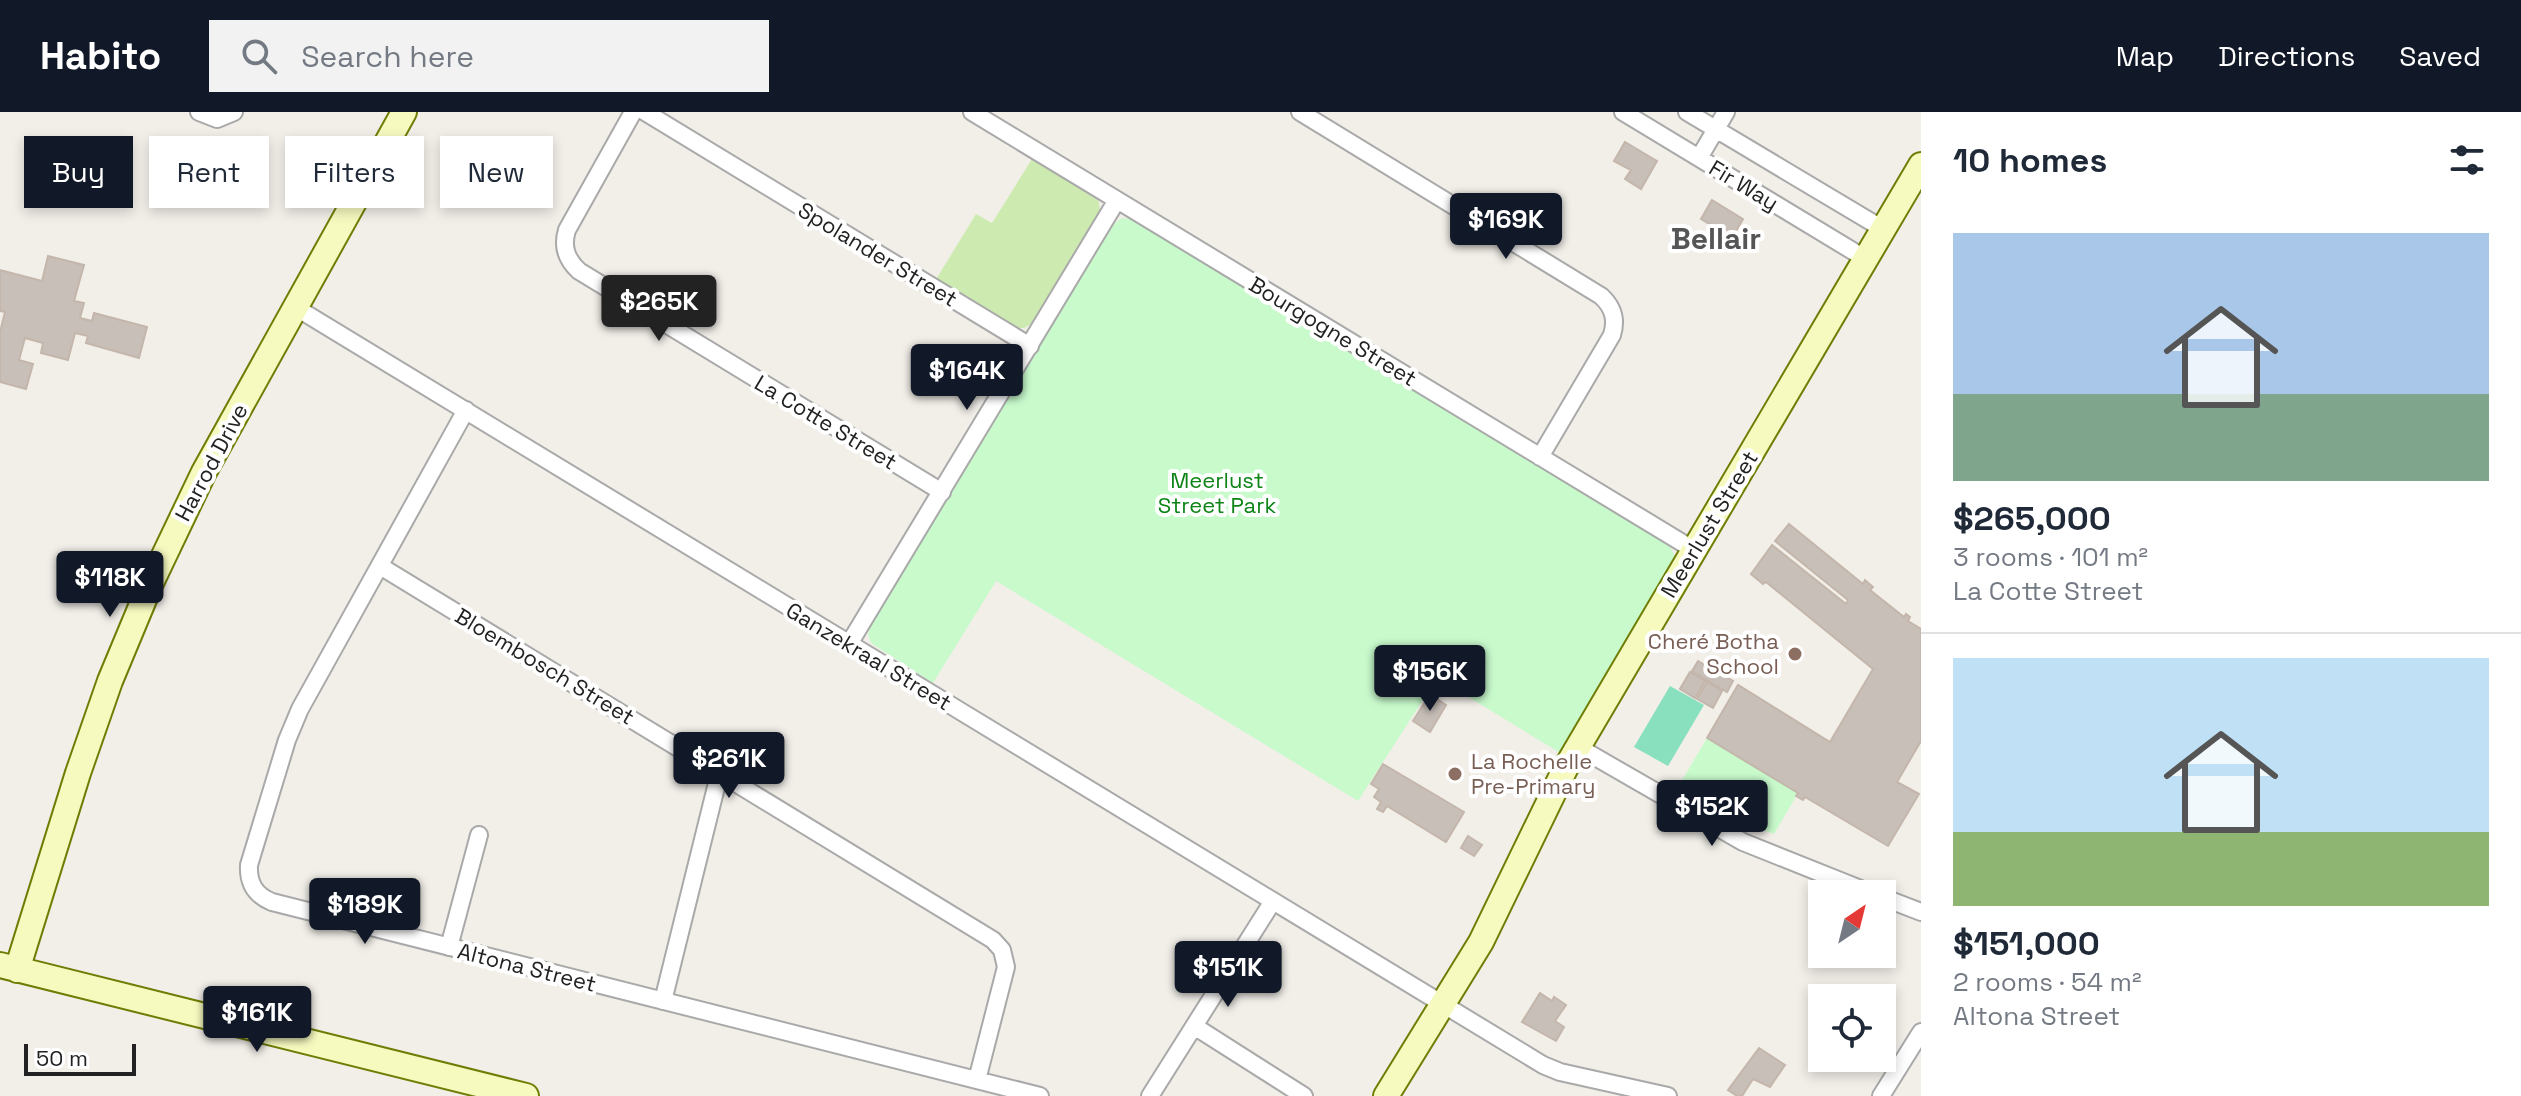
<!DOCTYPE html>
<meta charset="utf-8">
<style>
:root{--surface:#fff;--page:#f2f2f3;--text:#1f2937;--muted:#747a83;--line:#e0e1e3;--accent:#111827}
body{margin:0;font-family:"Space Grotesk",sans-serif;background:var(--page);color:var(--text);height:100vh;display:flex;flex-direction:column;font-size:30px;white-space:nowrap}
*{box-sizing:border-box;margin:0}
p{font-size:26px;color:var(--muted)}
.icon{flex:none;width:44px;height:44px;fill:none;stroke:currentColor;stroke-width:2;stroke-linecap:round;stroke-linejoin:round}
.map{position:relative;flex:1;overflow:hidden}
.side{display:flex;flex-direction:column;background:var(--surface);width:600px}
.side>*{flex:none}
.hud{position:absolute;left:24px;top:24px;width:760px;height:72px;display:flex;gap:16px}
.needle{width:52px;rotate:35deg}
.controls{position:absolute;left:1808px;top:768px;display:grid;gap:16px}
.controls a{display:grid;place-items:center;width:88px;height:88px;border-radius:0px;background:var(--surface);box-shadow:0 4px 12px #0003;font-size:40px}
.scale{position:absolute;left:24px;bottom:20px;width:112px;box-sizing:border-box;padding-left:8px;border:4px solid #222;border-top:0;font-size:22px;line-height:28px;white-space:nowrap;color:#222;-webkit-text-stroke:6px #fff;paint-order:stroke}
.price{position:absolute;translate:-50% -68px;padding:0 18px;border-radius:8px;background:var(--accent);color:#fff;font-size:26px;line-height:52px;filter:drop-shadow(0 2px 4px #0008)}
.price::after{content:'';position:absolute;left:50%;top:48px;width:24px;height:18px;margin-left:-12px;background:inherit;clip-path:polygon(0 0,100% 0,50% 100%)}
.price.current{background:#222;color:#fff}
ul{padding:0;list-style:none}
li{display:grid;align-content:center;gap:16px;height:424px;padding:0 32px}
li+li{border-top:2px solid var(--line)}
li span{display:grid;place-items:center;height:248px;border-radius:0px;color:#555}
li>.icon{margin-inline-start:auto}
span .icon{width:144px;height:144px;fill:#fffc;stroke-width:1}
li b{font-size:34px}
h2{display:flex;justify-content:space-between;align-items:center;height:96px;padding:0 32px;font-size:34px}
.tag{padding:0 28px;border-radius:0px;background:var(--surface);box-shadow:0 4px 12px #0003;font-size:28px;line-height:72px}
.tag.current{background:var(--accent);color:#fff}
header{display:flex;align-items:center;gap:48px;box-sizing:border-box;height:112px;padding:0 40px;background:var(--accent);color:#fff}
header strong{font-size:38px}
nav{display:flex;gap:44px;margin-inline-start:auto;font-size:28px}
.search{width:560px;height:72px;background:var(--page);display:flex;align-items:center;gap:20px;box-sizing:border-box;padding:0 28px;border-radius:0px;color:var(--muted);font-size:30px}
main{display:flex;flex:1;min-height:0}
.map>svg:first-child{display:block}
</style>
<header>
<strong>Habito</strong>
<div class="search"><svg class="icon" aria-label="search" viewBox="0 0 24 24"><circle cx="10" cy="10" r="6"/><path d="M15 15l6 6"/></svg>Search here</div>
<nav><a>Map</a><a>Directions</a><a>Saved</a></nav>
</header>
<main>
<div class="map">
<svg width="1921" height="984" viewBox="0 0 1921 984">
<rect width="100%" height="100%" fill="#f2efe9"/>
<path fill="#cdebb0" d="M1032,47L1094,83L1099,90L1100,99L1035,210L1024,216H1018L935,169L976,102L992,111Z"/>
<path fill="#c8facc" d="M1122,106L1133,107L1669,433L1674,442V450L1562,642L1437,566L1358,689L996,469L933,571L871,531L868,523L870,512L1112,113Z
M1707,626L1798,681L1774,722L1758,716L1681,670Z"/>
<path fill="#88e0be" d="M1670,574L1704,593L1668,654L1634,635Z"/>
<path fill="#c7bfb8" stroke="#c4b6ab" stroke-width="2" d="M1625,30L1657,49L1641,77L1625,67L1631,58L1614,49Z
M1712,88L1743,107L1732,126L1701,107Z
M48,144L84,153L74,189L84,191L80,206L92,209L94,201L147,215L139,246L86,231L88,224L75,221L68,248L41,241L43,231L25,226L19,248L33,252L26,277L0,270V220L5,200L0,199V158L42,169Z
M1789,412L1863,472L1865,468L1873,475L1870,478L1904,505L1906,502L1910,505L1908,509L1921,517V629L1897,670L1919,682L1888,734L1805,685L1803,688L1796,684L1798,681L1707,626L1738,573L1830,630L1873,557L1766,470L1763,472L1751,462L1772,433L1846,492L1848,488L1775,429Z
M1698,549L1733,569L1727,580L1692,559Z
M1690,560L1705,569L1695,586L1680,577Z
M1707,570L1722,579L1713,596L1697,587Z
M1430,582L1446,593L1430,620L1413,609Z
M1383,652L1464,700L1446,730L1387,694L1383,700L1377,697L1381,690L1374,685L1379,677L1371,672Z
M1468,724L1482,733L1474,744L1461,736Z
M1540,881L1552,889L1554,885L1566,893L1555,909L1564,915L1556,929L1522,910Z
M1759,936L1785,953L1770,975L1753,967L1742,984H1737L1728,978Z"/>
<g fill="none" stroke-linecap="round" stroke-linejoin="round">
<g stroke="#a9a9a9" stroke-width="20">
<path id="street" d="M199,0L217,7L234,0
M633,0L567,118C562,134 566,147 579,159L942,380
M645,0L1030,234
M972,0L1694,438
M1300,0L1601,184C1613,195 1617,207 1612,223L1540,345
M1623,0L1866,147
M1687,0L1883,117
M1699,46L1726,0
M295,195L1543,953L1560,960L1668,984
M466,298L300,597L287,628L249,753C248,771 255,783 272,790L1040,984
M380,454L993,828L1002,838L1006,855L977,968
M849,532L1117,88
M1578,635L1743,730L1873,782
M1882,785L1921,800
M449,835L479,723
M663,889L720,659
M1194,914L1304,984
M1150,984L1273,789
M1881,984L1921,920"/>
</g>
<g stroke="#707d05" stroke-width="28">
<path id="secondary" d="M0,853L526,984
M17,858L78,661L110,569L150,473L204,360L404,0
M1386,984L1481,830L1565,657L1921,53"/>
</g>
<use href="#street" stroke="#fff" stroke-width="16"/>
<use href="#secondary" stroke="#f7fabf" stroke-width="24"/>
</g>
<g fill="#8d6e63" stroke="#fff" stroke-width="3">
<circle cx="1795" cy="542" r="8"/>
<circle cx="1455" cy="662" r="8"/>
</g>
<g text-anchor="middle" stroke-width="8" stroke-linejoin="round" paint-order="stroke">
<g font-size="22" fill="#222" stroke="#fff">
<text transform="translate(1744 73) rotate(31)" y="8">Fir Way</text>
<text transform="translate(878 142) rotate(31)" y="8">Spolander Street</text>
<text transform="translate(1333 219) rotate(31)" y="8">Bourgogne Street</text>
<text transform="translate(826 310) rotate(31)" y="8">La Cotte Street</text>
<text transform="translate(211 350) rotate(-62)" y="8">Harrod Drive</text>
<text transform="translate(1709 412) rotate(-59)" y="8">Meerlust Street</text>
<text transform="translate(869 544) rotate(31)" y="8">Ganzekraal Street</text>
<text transform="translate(545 554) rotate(31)" y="8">Bloembosch Street</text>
<text transform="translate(527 855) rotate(14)" y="8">Altona Street</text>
</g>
<g font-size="22" fill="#0c8416" stroke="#fff">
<text x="1217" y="376">Meerlust<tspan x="1217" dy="25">Street Park</tspan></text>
</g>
<g font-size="22" fill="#785e54" stroke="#fff" text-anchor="end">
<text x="1779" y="537">Cheré Botha<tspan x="1779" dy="25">School</tspan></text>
<text x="1471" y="657" text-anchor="start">La Rochelle<tspan x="1471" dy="25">Pre-Primary</tspan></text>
</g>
<g font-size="30" font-weight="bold" fill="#555" stroke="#fff">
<text x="1716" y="137">Bellair</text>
</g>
</g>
</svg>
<div class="controls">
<a><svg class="needle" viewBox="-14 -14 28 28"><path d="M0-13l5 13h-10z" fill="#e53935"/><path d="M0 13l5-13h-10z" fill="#747a83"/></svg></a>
<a><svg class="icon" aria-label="locate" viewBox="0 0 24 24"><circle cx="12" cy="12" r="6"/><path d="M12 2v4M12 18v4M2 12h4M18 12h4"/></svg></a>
</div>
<div class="scale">50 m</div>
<b class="price" style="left:1506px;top:149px">$169K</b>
<b class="price current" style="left:659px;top:231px">$265K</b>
<b class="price" style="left:967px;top:300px">$164K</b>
<b class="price" style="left:110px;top:507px">$118K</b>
<b class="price" style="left:1430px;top:601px">$156K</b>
<b class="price" style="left:729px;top:688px">$261K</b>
<b class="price" style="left:1712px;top:736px">$152K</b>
<b class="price" style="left:365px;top:834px">$189K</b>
<b class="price" style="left:1228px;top:897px">$151K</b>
<b class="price" style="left:257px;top:942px">$161K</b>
<div class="hud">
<a class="tag current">Buy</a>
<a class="tag">Rent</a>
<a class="tag">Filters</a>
<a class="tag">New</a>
</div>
</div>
<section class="side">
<h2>10 homes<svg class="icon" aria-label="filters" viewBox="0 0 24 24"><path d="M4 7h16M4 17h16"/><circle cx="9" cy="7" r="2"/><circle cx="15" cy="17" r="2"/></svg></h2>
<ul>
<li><span style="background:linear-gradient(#a9c7e8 65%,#7fa58c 0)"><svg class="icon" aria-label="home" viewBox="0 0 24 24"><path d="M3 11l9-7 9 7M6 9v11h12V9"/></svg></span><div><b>$265,000</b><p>3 rooms · 101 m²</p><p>La Cotte Street</p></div></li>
<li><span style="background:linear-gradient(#bfe0f5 70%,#8fb573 0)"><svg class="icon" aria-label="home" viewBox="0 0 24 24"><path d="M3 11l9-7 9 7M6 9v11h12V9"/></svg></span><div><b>$151,000</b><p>2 rooms · 54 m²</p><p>Altona Street</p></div></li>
</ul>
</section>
</main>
